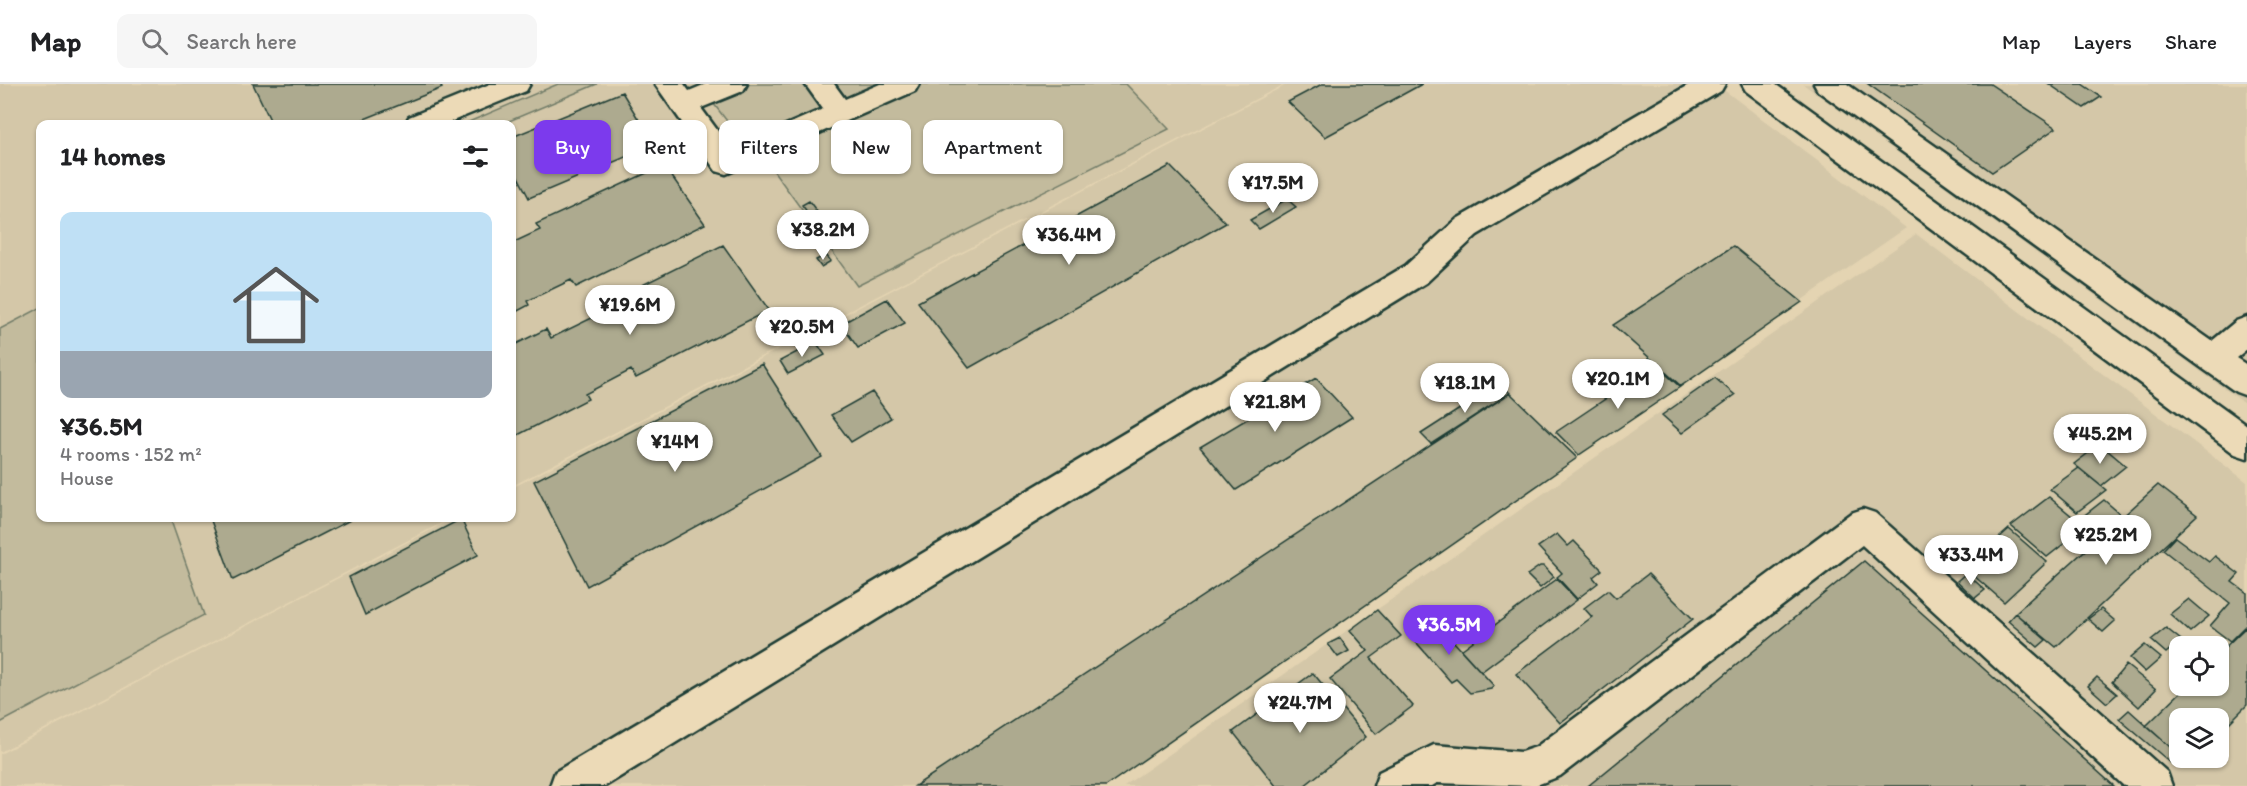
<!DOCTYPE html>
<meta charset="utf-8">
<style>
:root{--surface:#fff;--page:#f6f6f6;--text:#202124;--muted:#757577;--line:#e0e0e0;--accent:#7c3aed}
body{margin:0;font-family:Itim,sans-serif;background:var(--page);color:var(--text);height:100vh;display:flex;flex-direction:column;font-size:22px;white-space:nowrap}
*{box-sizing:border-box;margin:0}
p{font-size:20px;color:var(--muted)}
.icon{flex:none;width:33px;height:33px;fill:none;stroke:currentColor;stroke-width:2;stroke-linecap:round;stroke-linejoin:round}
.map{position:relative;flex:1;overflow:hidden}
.drawer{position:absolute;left:36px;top:36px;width:480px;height:402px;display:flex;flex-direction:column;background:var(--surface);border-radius:12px;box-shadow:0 2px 4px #0004}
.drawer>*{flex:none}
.hud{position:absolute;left:534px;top:36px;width:570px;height:54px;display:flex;gap:12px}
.fabs{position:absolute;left:2169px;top:552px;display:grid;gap:12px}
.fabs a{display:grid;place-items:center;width:60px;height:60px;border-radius:12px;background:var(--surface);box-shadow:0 2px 4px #0004;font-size:30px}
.price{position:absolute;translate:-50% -51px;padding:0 14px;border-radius:21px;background:#fff;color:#222;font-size:20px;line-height:39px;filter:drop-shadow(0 2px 3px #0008)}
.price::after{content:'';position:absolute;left:50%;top:36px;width:18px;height:14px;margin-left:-9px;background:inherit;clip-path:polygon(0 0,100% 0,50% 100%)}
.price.on{background:var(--accent);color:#fff}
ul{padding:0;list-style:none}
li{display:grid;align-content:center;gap:12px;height:318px;padding:0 24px}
li span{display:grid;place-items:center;height:186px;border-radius:12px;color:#555}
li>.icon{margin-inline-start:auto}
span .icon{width:108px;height:108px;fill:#fffc;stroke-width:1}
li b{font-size:26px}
h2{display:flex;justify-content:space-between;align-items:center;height:72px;padding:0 24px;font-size:26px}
.chip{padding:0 21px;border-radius:12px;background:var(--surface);box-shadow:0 2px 4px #0004;font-size:21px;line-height:54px}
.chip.on{background:var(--accent);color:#fff}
header{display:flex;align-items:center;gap:36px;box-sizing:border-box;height:84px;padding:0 30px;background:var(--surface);border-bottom:2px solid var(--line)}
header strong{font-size:28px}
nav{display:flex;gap:33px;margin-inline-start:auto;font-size:21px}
.search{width:420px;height:54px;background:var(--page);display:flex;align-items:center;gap:15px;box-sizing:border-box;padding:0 21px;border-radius:12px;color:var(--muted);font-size:22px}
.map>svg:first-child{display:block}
</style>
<header>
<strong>Map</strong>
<div class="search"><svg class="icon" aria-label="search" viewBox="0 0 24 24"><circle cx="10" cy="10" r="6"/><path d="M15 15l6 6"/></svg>Search here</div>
<nav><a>Map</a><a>Layers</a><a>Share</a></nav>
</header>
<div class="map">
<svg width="2247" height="702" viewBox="0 0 2247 702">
<rect width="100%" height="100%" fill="#e4d4b2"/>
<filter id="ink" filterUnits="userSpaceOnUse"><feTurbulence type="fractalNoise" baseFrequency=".0167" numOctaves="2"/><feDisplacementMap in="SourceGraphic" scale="12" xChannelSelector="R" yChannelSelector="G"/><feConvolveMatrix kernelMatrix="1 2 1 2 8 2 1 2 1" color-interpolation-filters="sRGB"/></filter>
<g filter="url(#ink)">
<path fill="#d4c7a8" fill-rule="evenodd" d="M0,0H1285L512,402V40H40V434H451L0,668Z
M1288,0H1716L1906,144L1101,702H0V670L454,434H512V404Z
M1803,0H2247V321Z
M1916,150L2247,398V702H1124ZM2180,562H2218V602H2180ZM2180,634H2218V674H2180Z"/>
<path fill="#c3bb9d" stroke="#717c68" stroke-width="1.5" d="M558,0H597L502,40H464Z
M747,0H808L825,24L747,63L710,15Z
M832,0H888L849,16L843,15Z
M922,0H1126L1169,45L857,202L763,72Z
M40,224V434H170L204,531L0,639V245Z"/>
<path fill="#adaa8f" stroke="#1f3d34" stroke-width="1.5" d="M253,0H440L442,4L352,40H272Z
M1322,0H1422L1325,53L1288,18Z
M1868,0H1990L2056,44L1992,88Z
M2049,0H2082L2101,13L2084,24Z
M622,8L654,61L529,114L512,81V53Z
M664,81L705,140L576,203L571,196L527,217L529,221L512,230V159L540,146L536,140Z
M1170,82L1226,139L969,284L918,218Z
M1287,115L1296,123L1259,145L1250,136Z
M809,117L824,137L816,140L802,121Z
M723,161L769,226L636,294L631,286L585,310L588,315L512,354V262L546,245L551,254L596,232L592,226Z
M1733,162L1802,218L1681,302L1613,241Z
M826,171L831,177L821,183L816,176Z
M887,215L905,239L858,264L841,240Z
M816,258L825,271L788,290L780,277Z
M762,280L822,373L587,502L534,397Z
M1656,281L1680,303L1579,371L1556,348Z
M1316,294L1352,333L1236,406L1200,363Z
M1715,294L1735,311L1682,349L1662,331Z
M1500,299L1510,309L1431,360L1421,350Z
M872,308L891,334L851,358L831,331Z
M1510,309L1577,374L1106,702H915Z
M2100,360L2126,382L2101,402L2074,380Z
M2079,384L2106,406L2077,428L2050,405Z
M2158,401L2197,431L2056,563L2015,529Z
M2049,413L2085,443L2047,473L2011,442Z
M2104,416L2119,429L2092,450L2077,437Z
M210,434H354L233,496Z
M461,435L478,471L365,531L349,493Z
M2009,445L2047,478L2004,518L1965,484Z
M1557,450L1568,462L1574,457L1602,486L1593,493L1598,499L1577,515L1557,493L1562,489L1538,463Z
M2175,453L2209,478L2215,472L2239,490L2232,498L2247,509V540L2230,557L2210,542L2230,519L2163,466Z
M1864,477L2114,702H1588Z
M1540,482H1544L1554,493L1540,504L1527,491Z
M1966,489L1985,506L1975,514L1957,497Z
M1648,490L1693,535L1560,639L1516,590L1592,533L1584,524L1608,506L1616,514Z
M1557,495L1577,516L1481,588L1461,566Z
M2189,515L2209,532L2190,548L2170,530Z
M2101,525L2115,537L2103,548L2088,535Z
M1377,526L1401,552L1371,574L1413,622L1376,650L1330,595L1368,567L1350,546Z
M1418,527L1428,539L1433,535L1494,602L1491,605L1470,609L1456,595L1451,598L1416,558L1424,552L1408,534Z
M2015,529L2046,556L2038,563L2008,537Z
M2247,542V621L2218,650V634H2180V671L2146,642L2187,602H2218V570Z
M2166,544L2181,556L2166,569L2151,556Z
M1340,554L1349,567L1338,573L1328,560Z
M2145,561L2161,574L2145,588L2130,574Z
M2126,581L2156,605L2139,623L2112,598Z
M1313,589L1366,653L1304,702H1276L1233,648Z
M2097,593L2117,610L2107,619L2088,602Z
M2129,626L2179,671L2172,680L2119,635Z"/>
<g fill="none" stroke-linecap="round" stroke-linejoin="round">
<g stroke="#1f3d34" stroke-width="5">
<path id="minor" d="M490,0H530L526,7L445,40H405L409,33Z
M655,0H684L689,7L706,0H747L743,7L701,24L731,65L823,25L805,0H834L845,15L880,0H919L915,7L726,90L716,87Z
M1690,0H1725L1721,7L1477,151L1427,198L605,702H550L555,688L1405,182L1457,135Z
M1742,0H1775L2247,341V374L2235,370L1746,7Z
M1814,0H1847L2212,257L2236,237L2247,233V265L2236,274L2247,281V312L2236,308L2202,284L1818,7Z
M1863,425L1875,429L2167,688L2172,702H2124L1862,461L1560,692L1534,702L1437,699L1432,702H1374L1379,688L1434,661L1521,668L1536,663L1851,429Z"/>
</g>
<use href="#minor" fill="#ecdab7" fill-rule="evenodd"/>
</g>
</g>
</svg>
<div class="fabs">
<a><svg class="icon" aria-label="locate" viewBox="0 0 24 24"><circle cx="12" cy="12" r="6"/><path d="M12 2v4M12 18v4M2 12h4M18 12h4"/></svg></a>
<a><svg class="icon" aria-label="layers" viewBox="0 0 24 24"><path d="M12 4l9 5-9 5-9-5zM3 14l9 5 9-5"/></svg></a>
</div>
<b class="price" style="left:1273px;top:130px">¥17.5M</b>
<b class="price" style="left:823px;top:177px">¥38.2M</b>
<b class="price" style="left:1069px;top:182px">¥36.4M</b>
<b class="price" style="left:630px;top:252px">¥19.6M</b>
<b class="price" style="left:802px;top:274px">¥20.5M</b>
<b class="price" style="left:1618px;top:326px">¥20.1M</b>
<b class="price" style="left:1465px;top:330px">¥18.1M</b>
<b class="price" style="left:1275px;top:349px">¥21.8M</b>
<b class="price" style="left:2100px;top:381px">¥45.2M</b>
<b class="price" style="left:675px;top:389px">¥14M</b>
<b class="price" style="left:2106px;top:482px">¥25.2M</b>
<b class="price" style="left:1971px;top:502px">¥33.4M</b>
<b class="price on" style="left:1449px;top:572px">¥36.5M</b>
<b class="price" style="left:1300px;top:650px">¥24.7M</b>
<div class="hud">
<a class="chip on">Buy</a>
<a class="chip">Rent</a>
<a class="chip">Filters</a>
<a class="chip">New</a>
<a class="chip">Apartment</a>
</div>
<section class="drawer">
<h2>14 homes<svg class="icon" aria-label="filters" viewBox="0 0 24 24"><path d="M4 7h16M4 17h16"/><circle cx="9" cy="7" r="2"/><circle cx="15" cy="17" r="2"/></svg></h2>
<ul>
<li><span style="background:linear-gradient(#bfe0f5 75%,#9aa5b1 0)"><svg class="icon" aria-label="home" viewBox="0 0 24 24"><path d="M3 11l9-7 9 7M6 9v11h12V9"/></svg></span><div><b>¥36.5M</b><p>4 rooms · 152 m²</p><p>House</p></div></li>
</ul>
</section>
</div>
